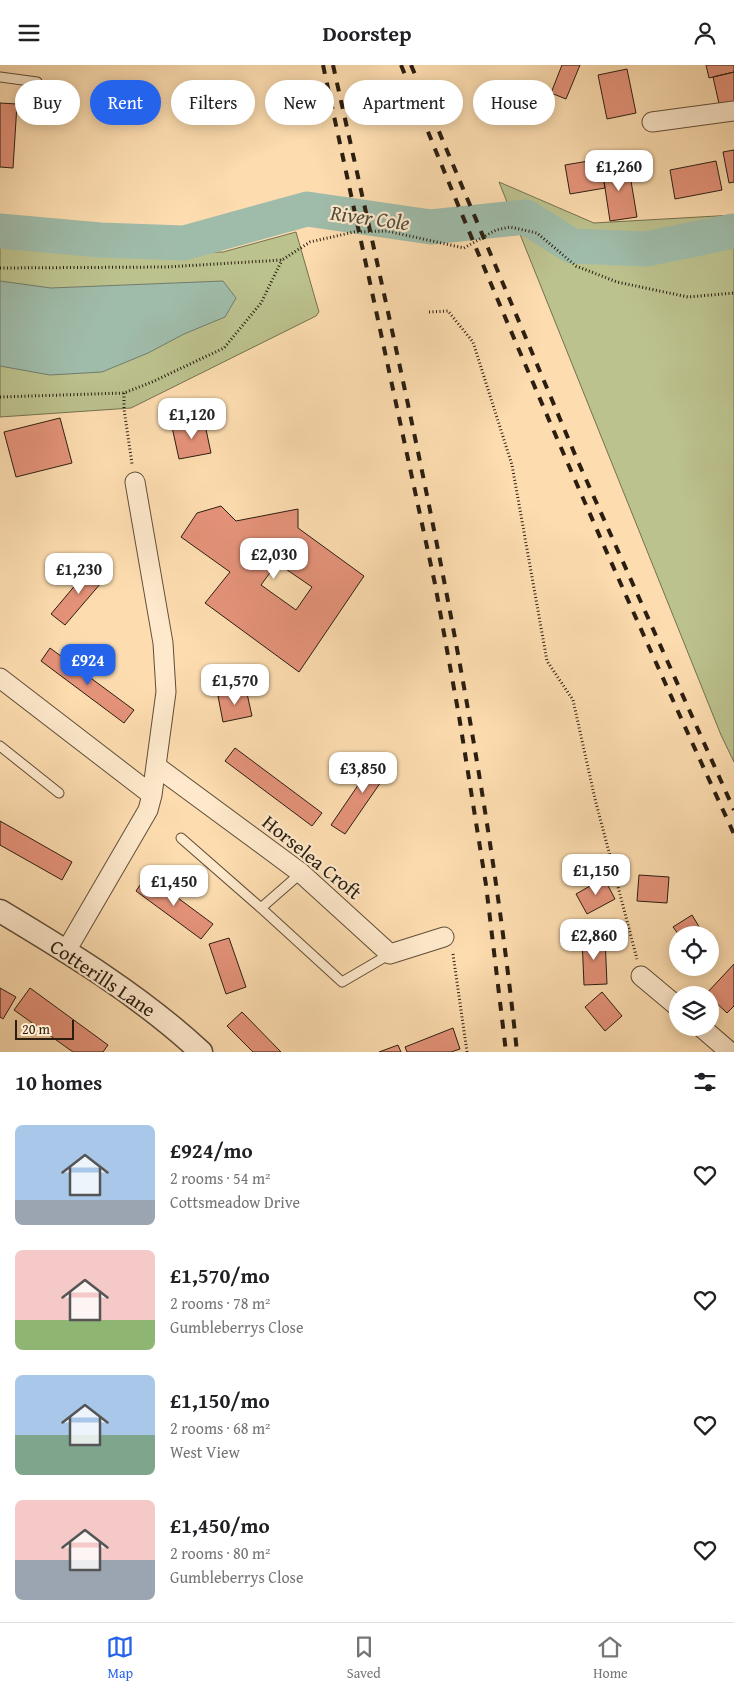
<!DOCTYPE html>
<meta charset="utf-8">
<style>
:root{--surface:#fff;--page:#f2f2f2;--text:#202124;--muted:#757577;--line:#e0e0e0;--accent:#2563eb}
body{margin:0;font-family:"Gentium Book Plus",serif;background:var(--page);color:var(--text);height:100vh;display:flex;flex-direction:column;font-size:19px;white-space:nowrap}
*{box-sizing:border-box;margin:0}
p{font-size:16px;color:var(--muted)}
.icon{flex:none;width:28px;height:28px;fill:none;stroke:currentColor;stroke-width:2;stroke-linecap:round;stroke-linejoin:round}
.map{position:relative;height:987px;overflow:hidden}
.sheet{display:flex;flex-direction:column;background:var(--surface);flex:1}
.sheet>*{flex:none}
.banner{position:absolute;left:15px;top:15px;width:705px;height:45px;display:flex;gap:10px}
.controls{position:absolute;left:669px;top:861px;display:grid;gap:10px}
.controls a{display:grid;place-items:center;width:50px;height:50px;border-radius:50%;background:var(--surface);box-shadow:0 2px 12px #0003;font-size:25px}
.scale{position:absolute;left:15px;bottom:12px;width:59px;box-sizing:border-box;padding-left:5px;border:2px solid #2b1e10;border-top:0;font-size:14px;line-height:18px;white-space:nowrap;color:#2b1e10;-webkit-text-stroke:4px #fee9cc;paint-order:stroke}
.price{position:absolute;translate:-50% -42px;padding:0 11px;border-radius:10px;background:#fff;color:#222;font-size:16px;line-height:32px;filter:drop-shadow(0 1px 2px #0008)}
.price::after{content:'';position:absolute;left:50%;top:30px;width:15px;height:11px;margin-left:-8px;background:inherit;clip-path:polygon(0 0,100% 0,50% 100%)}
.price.on{background:var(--accent);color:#fff}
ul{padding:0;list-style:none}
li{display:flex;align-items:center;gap:15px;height:125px;padding:0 15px}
li span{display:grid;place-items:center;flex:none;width:140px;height:100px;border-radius:8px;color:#555}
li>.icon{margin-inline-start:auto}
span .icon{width:60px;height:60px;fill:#fffc;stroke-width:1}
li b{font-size:21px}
h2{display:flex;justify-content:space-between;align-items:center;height:60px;padding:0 15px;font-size:21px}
.pill{padding:0 18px;border-radius:22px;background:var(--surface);box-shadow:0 2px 12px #0003;font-size:18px;line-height:45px}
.pill.on{background:var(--accent);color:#fff}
header{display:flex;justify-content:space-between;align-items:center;height:65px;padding:0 15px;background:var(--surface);font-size:22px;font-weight:700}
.tabs{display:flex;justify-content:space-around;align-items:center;height:70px;border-top:1px solid var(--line);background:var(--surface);font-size:14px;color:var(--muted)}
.tabs a{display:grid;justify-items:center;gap:2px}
.tabs .on{color:var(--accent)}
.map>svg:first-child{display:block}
</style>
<header><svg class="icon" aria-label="menu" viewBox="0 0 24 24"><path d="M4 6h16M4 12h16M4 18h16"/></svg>Doorstep<svg class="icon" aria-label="person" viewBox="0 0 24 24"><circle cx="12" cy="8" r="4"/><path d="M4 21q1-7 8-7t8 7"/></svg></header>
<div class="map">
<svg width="734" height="987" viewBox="0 0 734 987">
<rect width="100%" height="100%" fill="#fdddb0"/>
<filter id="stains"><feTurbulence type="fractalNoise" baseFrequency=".004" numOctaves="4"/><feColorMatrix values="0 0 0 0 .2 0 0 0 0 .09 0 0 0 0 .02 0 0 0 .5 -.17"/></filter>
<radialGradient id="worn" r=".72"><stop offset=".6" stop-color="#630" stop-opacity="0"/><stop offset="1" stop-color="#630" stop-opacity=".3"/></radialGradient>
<path fill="#bcc28e" stroke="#74704f" d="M499,117L594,158L734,150V697L721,670Z
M296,167L319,247L316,251L131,343L0,352V180L120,188L223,187Z"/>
<path fill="#9fbcaa" stroke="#717d6c" d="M0,216L51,223L223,216L236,233L225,252L184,269L148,288L102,307L50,310L0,301Z"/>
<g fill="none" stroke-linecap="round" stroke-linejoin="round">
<path stroke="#9fbcaa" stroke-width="35" d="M0,166L100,175L184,178L307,144L431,162L526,152L572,181L646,184L734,166"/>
</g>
<path fill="#e5937a" stroke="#2b1e10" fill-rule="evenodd" d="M562,0H580L566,34L551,28Z
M706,0H734V7L709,13Z
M627,4L636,48L607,54L598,10Z
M734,7V40L720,43L713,12Z
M0,38L17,39L13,103L0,102Z
M734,85V117L729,118L723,87Z
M600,94L605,123L570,129L565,100Z
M716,96L722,125L675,134L670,105Z
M628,98L637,152L610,156L602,103Z
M60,353L72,398L16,412L4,367Z
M204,355L211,388L179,394L172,362Z
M221,441L236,456L298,444V463L364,511L299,607L205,538L230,507L181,472L197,448ZM277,498L312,522L296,545L261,520Z
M93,499L107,511L65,560L51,549Z
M50,583L134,645L124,658L41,596Z
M246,624L252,651L223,657L218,631Z
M235,683L322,748L312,761L225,696Z
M380,688L394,698L345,769L331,760Z
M0,756L72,797L62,815L0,780Z
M147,810L213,859L201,874L136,826Z
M639,810L669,812L667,838L637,836Z
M604,813L615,834L587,849L576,829Z
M692,850L704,870H679L673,862Z
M605,872L607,919L584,920L582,873Z
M229,873L246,922L226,929L209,879Z
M734,899V941L727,948L710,932V930L706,929Z
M0,923L16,932L3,954L0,952Z
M30,923L108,980L103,987H73L14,945Z
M602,927L622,951L605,966L585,942Z
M242,947L281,987H253L227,961Z
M453,963L460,984L451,987H407L405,982Z
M398,980L401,987H379Z"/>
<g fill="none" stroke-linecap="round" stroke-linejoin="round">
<g stroke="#604e38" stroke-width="11">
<path id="service" d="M0,12L37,17V50
M0,681L59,728
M181,773L261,843L301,808
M261,843L342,917L390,889"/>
</g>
<g stroke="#604e38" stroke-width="21">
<path id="minor" d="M652,57L734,46
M0,613L152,730
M156,701L301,808L390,889L444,872
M66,886L148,745L152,730L166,627L163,578L135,417
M641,911L678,942
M701,962L730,987"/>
</g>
<g stroke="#604e38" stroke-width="25">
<path id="tertiary" d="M0,846C70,888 141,931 201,987"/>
</g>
<path stroke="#2b1e10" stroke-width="3" stroke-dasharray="1 2.5" stroke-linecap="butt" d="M0,203L166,202L282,195L310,177L354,167L387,166L464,183L496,165L510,162L537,168L576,201L617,217L688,232L734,228
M429,247L448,246L473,277L512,400L547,596L573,635L595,734L637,894
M124,328V344L132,399
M0,332L124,328L152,317L224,283L261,238L282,195
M453,889L467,987"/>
<use href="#service" stroke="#fee9cc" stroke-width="9"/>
<use href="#minor" stroke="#fee9cc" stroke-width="19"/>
<use href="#tertiary" stroke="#fee9cc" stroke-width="22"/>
<path stroke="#2b1e10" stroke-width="4" stroke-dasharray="9 9" stroke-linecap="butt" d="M323,0L435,519L459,651L486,820L506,987
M333,0C406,327 482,654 517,987
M401,0C505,259 617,515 734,769
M411,0L576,392L734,745"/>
</g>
<g text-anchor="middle" stroke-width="4.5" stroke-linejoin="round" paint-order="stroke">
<g font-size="20" fill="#2b1e10" stroke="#fee9cc">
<text transform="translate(312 792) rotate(39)" y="7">Horselea Croft</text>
<text transform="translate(103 913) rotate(34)" y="7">Cotterills Lane</text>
</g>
<g font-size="21" font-style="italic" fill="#4e4d3e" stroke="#fee9cc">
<text transform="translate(370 153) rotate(8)" y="7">River Cole</text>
</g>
</g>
<rect width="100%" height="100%" filter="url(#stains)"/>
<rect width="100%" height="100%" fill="url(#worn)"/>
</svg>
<div class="controls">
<a><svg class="icon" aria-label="locate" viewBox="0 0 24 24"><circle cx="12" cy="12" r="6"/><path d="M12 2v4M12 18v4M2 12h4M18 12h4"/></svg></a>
<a><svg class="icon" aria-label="layers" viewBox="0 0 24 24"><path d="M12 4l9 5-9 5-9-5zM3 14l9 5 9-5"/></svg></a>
</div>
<div class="scale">20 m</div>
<b class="price" style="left:619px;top:127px">£1,260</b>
<b class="price" style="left:192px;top:375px">£1,120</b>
<b class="price" style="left:274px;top:515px">£2,030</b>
<b class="price" style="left:79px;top:530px">£1,230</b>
<b class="price on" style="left:88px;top:621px">£924</b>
<b class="price" style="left:235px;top:641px">£1,570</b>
<b class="price" style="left:363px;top:729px">£3,850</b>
<b class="price" style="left:596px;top:831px">£1,150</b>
<b class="price" style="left:174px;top:842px">£1,450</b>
<b class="price" style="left:594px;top:896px">£2,860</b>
<div class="banner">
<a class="pill">Buy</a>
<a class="pill on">Rent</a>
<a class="pill">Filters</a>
<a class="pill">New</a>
<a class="pill">Apartment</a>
<a class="pill">House</a>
</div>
</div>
<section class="sheet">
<h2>10 homes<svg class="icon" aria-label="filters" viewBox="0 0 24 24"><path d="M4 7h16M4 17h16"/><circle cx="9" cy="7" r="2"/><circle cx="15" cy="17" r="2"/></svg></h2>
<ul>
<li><span style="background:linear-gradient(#a9c7e8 75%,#9aa5b1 0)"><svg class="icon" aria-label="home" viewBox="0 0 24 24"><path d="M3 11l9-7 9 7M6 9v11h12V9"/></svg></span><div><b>£924/mo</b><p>2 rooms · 54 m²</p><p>Cottsmeadow Drive</p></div><svg class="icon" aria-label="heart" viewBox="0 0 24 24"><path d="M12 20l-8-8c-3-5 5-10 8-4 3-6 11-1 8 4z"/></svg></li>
<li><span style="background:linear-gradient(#f6c9c9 70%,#8fb573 0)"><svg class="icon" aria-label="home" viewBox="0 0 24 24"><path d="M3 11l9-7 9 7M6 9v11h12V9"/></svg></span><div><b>£1,570/mo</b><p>2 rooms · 78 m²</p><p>Gumbleberrys Close</p></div><svg class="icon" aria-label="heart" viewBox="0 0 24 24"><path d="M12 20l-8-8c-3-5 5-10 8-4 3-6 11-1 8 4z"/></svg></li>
<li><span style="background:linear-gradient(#a9c7e8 60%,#7fa58c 0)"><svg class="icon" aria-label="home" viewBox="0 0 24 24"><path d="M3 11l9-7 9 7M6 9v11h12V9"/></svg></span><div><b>£1,150/mo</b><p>2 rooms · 68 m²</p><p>West View</p></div><svg class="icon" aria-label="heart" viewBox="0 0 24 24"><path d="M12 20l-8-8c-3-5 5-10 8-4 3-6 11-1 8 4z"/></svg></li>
<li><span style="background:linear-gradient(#f6c9c9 60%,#9aa5b1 0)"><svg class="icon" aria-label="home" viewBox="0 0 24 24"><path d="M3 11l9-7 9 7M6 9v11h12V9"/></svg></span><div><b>£1,450/mo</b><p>2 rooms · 80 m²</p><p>Gumbleberrys Close</p></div><svg class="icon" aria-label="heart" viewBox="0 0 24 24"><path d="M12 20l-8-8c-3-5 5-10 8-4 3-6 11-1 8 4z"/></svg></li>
</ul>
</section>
<nav class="tabs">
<a class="on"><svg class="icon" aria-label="map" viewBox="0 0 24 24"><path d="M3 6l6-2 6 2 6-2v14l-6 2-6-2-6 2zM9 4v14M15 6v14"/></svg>Map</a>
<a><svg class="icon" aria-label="saved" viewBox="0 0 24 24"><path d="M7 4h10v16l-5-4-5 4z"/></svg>Saved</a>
<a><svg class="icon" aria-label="home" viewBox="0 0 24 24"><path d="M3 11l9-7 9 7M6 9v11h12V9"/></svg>Home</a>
</nav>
